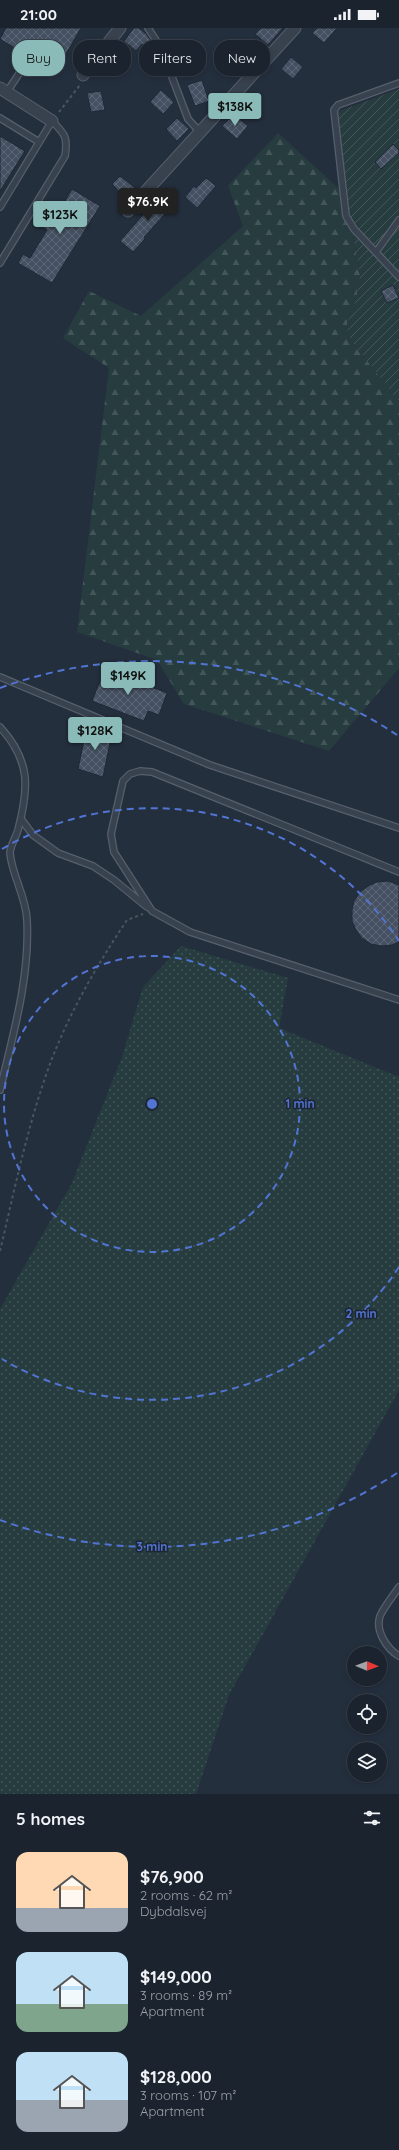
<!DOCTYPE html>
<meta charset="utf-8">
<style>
:root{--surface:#1b232e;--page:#282f3a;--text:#f1f3f6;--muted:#a0a4aa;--line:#39404a;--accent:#8bbbb9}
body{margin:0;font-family:Quicksand,sans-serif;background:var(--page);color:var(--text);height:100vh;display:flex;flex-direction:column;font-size:15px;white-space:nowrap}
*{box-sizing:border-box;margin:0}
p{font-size:13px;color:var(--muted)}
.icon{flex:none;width:22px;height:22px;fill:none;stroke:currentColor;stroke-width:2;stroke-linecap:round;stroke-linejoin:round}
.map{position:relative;height:1766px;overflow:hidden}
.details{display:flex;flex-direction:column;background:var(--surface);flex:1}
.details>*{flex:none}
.hud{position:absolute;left:12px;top:12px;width:375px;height:36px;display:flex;gap:8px}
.needle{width:26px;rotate:91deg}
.buttons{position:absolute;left:347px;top:1618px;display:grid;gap:8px}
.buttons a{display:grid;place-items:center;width:40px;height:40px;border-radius:50%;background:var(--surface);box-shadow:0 2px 6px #0003,0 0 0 1px var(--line);font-size:20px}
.price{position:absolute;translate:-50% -34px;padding:0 9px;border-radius:4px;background:var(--accent);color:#111;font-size:13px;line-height:26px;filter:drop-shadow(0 1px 2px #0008)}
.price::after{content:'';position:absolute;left:50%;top:24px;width:12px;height:9px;margin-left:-6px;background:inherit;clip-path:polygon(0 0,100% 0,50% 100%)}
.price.current{background:#222;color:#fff}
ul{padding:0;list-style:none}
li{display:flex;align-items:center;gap:12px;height:100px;padding:0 16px}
li span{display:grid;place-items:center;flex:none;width:112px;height:80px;border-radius:12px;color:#555}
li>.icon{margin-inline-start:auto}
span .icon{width:48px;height:48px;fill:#fffc;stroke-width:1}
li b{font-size:17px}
h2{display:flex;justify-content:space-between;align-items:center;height:48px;padding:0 16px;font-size:17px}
.pill{padding:0 14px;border-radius:16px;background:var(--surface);box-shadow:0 2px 6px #0003,0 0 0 1px var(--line);font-size:14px;line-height:36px}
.pill.current{background:var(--accent);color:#111}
.status{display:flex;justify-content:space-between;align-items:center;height:28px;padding:0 20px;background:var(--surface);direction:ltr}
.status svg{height:11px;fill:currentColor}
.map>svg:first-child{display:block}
</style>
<div class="status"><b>21:00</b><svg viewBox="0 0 49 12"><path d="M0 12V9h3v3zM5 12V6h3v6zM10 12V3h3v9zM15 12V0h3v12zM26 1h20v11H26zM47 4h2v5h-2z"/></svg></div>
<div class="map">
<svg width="399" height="1766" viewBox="0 0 399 1766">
<defs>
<pattern id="grass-dots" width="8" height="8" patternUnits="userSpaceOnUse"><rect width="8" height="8" fill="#263c3f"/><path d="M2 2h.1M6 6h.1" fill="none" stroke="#435659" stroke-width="1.8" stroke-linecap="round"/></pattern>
<pattern id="forest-firs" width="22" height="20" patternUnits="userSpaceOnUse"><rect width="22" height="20" fill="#263c3f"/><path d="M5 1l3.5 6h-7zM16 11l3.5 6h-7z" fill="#435659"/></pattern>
<pattern id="garden-furrows" width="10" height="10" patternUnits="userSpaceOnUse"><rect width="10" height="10" fill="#263c3f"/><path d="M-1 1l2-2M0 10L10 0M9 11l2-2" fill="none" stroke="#435659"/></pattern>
<pattern id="building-cross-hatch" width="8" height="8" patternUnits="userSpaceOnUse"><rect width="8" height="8" fill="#455162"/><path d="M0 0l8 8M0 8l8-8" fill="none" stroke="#5d6877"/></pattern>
</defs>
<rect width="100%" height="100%" fill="#242f3e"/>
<path fill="url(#grass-dots)" d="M181,918L288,950L279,1000L399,1049V1362L229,1667L196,1766H0V1281L72,1155L122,1029L143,959Z"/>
<path fill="url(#forest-firs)" d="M278,105L346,167L360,247L356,272L347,295L348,308L399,374V640L329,723L184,676L157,632L77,604L109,340L63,310L89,263L141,288L243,198L228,158Z"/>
<path fill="url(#garden-furrows)" d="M399,61V374L348,308L347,295L356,272L360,247L346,167L337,84Z"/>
<path fill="url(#building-cross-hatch)" stroke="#1f2835" d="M6,0H81L55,45L0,11Z
M134,0H139L147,7L157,22L162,34L152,38L142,16L136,23L124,13Z
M261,0H283L268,17L255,6Z
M317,0H337L324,15L312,5Z
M231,20L245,36L230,50L222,42L224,40L218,33Z
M291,29L303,39L293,51L281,41Z
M202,52L209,73L195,78L187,57Z
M161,62L174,74L163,86L150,74Z
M101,63L105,82L91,84L87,65Z
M232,88L235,90L236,88L248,98L237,111L222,98Z
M177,90L189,101L177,113L166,101Z
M0,108L25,123L0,163Z
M393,116L399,122V125L381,141L375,134Z
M120,148L138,162L128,173L112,156Z
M206,150L216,158L197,180L185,169L194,158L196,160Z
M72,161L100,178L52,255L18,235L23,226L30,230L47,202L39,197L53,175L61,180Z
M164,163L176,174L144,209L145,211L133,224L120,213Z
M393,257L399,270L387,275L381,263Z
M105,641L167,665L159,687L148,683L144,693L92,673Z
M87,698L112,705L103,749L78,741Z
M388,853L399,857V914L392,917L381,918L371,916L362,910L356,902L352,893V882L354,873L360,864L368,858L377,854Z"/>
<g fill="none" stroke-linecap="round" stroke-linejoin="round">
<g stroke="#565f6c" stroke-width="8">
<path id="service" d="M148,0L161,20L188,91L200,104
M399,55L338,77L334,82L346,188L354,201L399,249
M7,64L24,38
M0,90L39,114
M0,179L52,93C65,106 68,109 65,128L0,235
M376,224L399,192
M0,649L210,737L399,800
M0,699C31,733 29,760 18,802C16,809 10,818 10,825C12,848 26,868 27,892C30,949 13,1007 0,1062
M21,791L33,807L58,825L93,838L114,852L147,879
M399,844L152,744L140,743L130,746L123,753L111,806L114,824L152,883L190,904L399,972
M399,1559C393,1568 384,1579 380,1588C375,1603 387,1621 399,1628"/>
</g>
<g stroke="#565f6c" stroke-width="13">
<path id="minor" d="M83,47L120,0
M0,60L52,93
M128,183L295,0"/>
</g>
<path stroke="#44595c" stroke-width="2" stroke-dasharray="3 3" stroke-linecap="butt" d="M59,84L80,57
M0,1223C14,1164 26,1105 46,1047C65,992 95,940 127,892L143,886"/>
<use href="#service" stroke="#38414e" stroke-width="5.5"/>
<use href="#minor" stroke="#38414e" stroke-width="11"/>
</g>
<g fill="none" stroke="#5274d3" stroke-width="2" stroke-dasharray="7 5">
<circle cx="152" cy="1076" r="148"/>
<path d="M399 1239A296 296 0 0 1 2 1331M2 821A296 296 0 0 1 399 913"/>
<path d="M397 1445A443 443 0 0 1 0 1492M0 660A443 443 0 0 1 397 707"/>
</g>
<circle cx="152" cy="1076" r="6" fill="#5274d3" stroke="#1d2633" stroke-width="2"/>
<g font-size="12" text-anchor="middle" font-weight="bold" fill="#5274d3" stroke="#1d2633" stroke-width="3" stroke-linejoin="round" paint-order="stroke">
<text x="300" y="1080">1 min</text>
<text x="361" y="1290">2 min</text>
<text x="152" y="1523">3 min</text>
</g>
</svg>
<div class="buttons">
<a><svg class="needle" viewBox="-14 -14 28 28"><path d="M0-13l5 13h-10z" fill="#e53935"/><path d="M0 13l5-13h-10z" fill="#a0a4aa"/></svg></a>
<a><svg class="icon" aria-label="locate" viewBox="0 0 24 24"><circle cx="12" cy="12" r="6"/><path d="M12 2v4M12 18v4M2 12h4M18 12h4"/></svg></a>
<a><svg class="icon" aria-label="layers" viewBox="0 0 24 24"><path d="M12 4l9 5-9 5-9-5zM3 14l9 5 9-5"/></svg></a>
</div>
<b class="price" style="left:235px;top:99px">$138K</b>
<b class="price current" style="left:148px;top:194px">$76.9K</b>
<b class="price" style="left:60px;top:207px">$123K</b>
<b class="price" style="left:128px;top:668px">$149K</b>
<b class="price" style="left:95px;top:723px">$128K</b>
<div class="hud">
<a class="pill current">Buy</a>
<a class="pill">Rent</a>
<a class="pill">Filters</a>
<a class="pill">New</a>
</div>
</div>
<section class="details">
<h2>5 homes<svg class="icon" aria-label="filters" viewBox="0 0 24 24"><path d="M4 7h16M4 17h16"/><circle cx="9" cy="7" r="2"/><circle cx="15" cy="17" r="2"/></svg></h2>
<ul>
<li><span style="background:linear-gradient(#ffd9b3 70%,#9aa5b1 0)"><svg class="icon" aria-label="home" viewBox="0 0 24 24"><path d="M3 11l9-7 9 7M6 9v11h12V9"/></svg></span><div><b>$76,900</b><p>2 rooms · 62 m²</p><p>Dybdalsvej</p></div></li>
<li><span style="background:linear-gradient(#bfe0f5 65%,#7fa58c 0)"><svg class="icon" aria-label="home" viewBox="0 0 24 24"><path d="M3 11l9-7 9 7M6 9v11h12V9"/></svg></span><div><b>$149,000</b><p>3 rooms · 89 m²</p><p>Apartment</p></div></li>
<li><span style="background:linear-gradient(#bfe0f5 60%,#9aa5b1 0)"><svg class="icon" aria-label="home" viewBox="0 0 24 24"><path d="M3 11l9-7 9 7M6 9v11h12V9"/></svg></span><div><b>$128,000</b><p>3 rooms · 107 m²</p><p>Apartment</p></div></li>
</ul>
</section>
